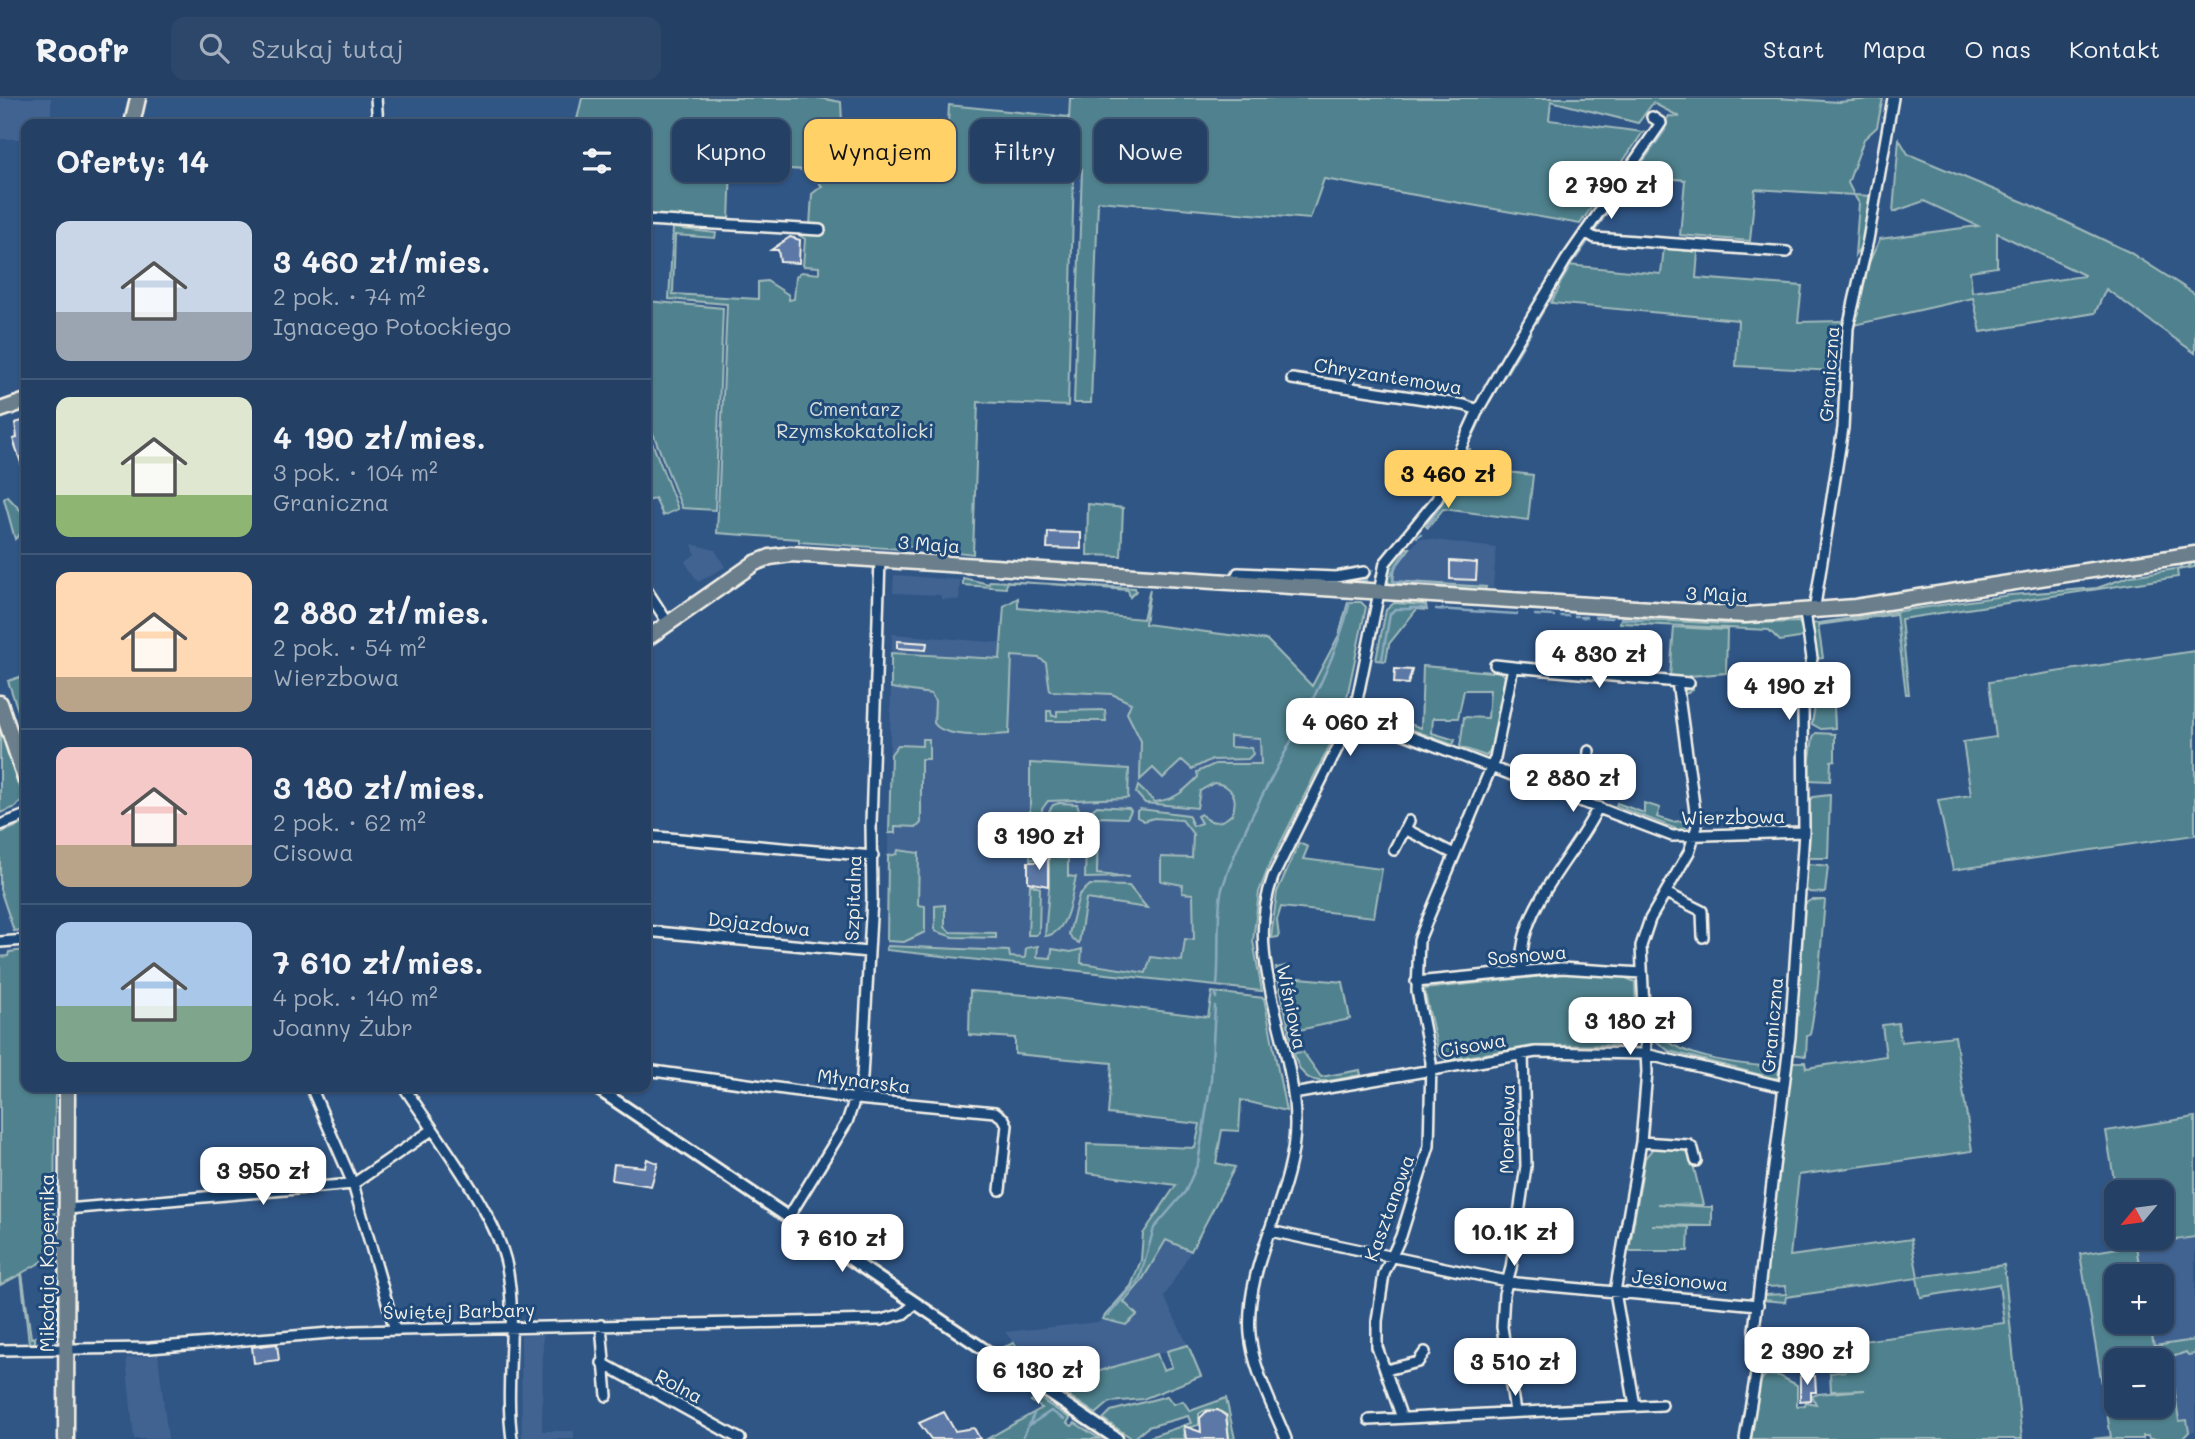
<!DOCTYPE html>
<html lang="pl">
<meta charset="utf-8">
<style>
:root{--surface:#244064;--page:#2c476a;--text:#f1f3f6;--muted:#a3afbf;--line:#415978;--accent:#ffd166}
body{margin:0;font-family:Mali,sans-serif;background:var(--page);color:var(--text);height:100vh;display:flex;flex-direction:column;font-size:26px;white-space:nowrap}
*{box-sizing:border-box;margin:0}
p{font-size:23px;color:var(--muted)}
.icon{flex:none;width:38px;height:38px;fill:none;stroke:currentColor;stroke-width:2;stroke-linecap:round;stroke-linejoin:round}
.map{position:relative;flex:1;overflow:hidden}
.panel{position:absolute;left:21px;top:21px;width:630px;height:973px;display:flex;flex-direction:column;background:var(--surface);border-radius:14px;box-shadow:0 2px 5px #0004,0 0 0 2px var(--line)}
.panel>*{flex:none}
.hud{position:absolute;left:672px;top:21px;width:665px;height:63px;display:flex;gap:14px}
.needle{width:46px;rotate:241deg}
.controls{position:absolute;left:2104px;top:1082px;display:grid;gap:14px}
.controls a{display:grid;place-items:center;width:70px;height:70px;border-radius:14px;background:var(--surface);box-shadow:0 2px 5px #0004,0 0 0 2px var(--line);font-size:35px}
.price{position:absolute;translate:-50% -60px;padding:0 16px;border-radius:14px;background:#fff;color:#222;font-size:23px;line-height:46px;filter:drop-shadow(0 2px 4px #0008)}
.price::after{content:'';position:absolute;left:50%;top:42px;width:21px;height:16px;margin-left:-10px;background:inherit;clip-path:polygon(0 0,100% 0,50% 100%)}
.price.active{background:var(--accent);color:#111}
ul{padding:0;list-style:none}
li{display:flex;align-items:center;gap:21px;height:175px;padding:0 35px}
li+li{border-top:2px solid var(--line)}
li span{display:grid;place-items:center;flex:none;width:196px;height:140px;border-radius:14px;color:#555}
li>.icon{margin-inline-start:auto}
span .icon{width:84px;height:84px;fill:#fffc;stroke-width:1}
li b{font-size:30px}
h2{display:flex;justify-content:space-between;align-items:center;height:84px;padding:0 35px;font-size:30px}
.tag{padding:0 24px;border-radius:14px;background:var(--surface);box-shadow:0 2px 5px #0004,0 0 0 2px var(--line);font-size:24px;line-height:63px}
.tag.active{background:var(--accent);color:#111}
header{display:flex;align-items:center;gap:42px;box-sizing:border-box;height:98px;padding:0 35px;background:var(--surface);border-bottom:2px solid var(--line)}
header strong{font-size:33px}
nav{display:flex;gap:38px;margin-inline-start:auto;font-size:24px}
.search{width:490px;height:63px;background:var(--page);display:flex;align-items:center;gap:18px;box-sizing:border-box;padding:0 24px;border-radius:14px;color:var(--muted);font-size:26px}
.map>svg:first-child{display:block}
</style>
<header>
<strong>Roofr</strong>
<div class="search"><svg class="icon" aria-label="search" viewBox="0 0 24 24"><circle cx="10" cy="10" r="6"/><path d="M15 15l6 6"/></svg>Szukaj tutaj</div>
<nav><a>Start</a><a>Mapa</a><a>O nas</a><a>Kontakt</a></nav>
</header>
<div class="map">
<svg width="2195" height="1341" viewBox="0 0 2195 1341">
<rect width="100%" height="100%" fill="#305686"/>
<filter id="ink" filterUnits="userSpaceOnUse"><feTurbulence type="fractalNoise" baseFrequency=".0143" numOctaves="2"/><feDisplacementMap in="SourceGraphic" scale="14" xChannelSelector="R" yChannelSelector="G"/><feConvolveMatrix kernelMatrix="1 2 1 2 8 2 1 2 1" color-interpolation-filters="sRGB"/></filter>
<g filter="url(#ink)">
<path fill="#416392" d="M0,0H51V26H26V41H0Z
M1420,440L1496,450L1493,490L1393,483L1400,462Z
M692,446L715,452L725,469L698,484L685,464L695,456Z
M894,477L960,482L959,502L941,501V497L893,495Z
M892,536L1003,545L1267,542L1313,589L1214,887L886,852Z
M2195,1139V1334L2169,1336L2161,1262H2156L2149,1223H2161V1178H2141L2136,1148Z
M1166,1141L1191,1153L1164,1199L1188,1247L1063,1284L1026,1260L1005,1234L1098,1224L1109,1220L1141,1184Z
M543,1237L542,1333H574V1341H522L521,1238Z
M158,1257L168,1341H134L126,1260Z"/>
<path fill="#4f828e" stroke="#a2babb" stroke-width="2" fill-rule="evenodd" d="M582,0H820L841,4L843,44L829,56L822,72L945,78L949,7L1068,19L1064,71L1074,72L1068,308L978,304L973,456L907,448L900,447V451L799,444V441L717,435L727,206L669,201L673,130L716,135L715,140L675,137L673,196L758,201V184L767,183L789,197V202L794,201L796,179L801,174L819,176V169L803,168L805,141L797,136L775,134L810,128L812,96L822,88L807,72L731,68L729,123L646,118V26H576Z
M1070,0H1776L1839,4L1883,0L1877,29L1864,41L1848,85L1854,97L1871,98L1865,143L1855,157L1859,105L1854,97L1755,91L1750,143L1680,137L1685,82L1635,77L1617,103L1615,102L1635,69L1639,70L1643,65L1641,61L1669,18L1680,19L1653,5L1638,25L1551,3L1549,22L1643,34L1580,126L1324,81L1310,121L1098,103L1091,305H1074L1082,71L1067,69Z
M1899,41L1908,56L2026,105L2129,154L2195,196V255L2106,191L2095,215L1981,234L1973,200L1854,227L1866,171L1880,141L1978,128L1924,103L1893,114ZM1997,135L2084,177V178L1972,194L1970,173L1997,169Z
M1664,150L1698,154L1696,180L1802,188L1798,224L1842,223L1836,273L1736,268L1738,222L1551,205L1559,190L1556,186L1568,167L1661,176Z
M646,203L723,210L715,412L682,410L646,317Z
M646,329L678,411L663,418L655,400L646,404Z
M1465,351H1470L1463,369L1533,377L1528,422L1443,411L1428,430L1426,428L1447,392H1452L1455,386L1451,383Z
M7,398L26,418V430L15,441L4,401Z
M1088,406L1123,410L1121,458L1087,457Z
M1407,450H1410L1395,470L1393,483L1486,489L1484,495L1391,488L1386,480L1393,462Z
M2195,462V469L2177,472L2178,479L1901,521L1909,596H1906L1896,516L1818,527L1823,560L1817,561L1815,558L1811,526L2010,497L2097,490L2131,478L2188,469Z
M963,480L989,486L990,483L1135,490L1136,493L1130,499L1128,492L1007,483L1006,490L963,487Z
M1150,491L1145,526L1267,542L1312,588L1339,537L1348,504H1361L1366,509L1342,623L1269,768L1259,794L1253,843L1262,893L886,852L887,848L1009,853L1010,859L1025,860L1026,850L1038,848L1037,859L1051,860L1052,851L1071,854L1082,851L1081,865L1146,875L1151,859L1182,863L1185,841L1194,842L1193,796L1182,795L1183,787L1161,783V759L1192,760L1193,736L1182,722L1154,720L1144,723L1137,719V713L1140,711L1188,717L1193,728L1201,725L1197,718L1201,716C1211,727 1222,726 1232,716C1239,699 1232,687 1214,685L1200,693L1197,710L1145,705L1136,695L1138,688L1155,704C1176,701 1183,694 1198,679L1197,674L1215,666H1261L1260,640L1230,638V649L1251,650L1253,656L1248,661L1210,662L1192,671L1182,662L1163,680L1153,670L1140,682L1141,643L1127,615L1131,605L1112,596L1050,593L1046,565L1039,560L1012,558L1009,636C991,637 944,641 934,625L935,603L931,596L891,590V555L1000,561L1004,508L1018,500V510L1143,521Z
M1394,505L1426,507L1427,512L1417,511L1389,546L1386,563L1376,562L1386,512Z
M1621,520L1725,526L1799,524L1805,536L1799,540L1780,543L1769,532L1620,525Z
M1674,529L1727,532L1726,575L1690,578L1693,591L1684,597L1686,618L1683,594L1689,589L1690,581L1670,579Z
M2195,553V737L1953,772L1938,702L1971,697L1963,644L1996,639L1989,584Z
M1423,568L1492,574L1495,571L1505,578L1493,648L1486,658L1460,649L1464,619L1488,620L1490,592H1464L1458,620H1433L1432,635L1455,642L1453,647L1400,627L1402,623L1421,630Z
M26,577V636L8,583Z
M1828,587V608H1834L1835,630L1821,631L1812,626L1818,589Z
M1105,612L1106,623H1047V613H1051L1052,618H1057V613Z
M0,626L25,698L16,709L0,715Z
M1816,635L1835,636V662L1831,663L1830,683L1807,682L1813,639Z
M922,641H929V661H921V725L917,729L895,728V735H889L891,656L898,647L922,648Z
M1030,665L1129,671L1128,700L1048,703L1042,711L1043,758L1030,762Z
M1830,697L1828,760H1810L1807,757L1808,703L1813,699Z
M1059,705L1077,706L1080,714L1062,715L1061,760H1068V778L1076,779C1071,797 1069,836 1045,838L1049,790V713L1053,707Z
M1617,705L1644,715V705L1660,710L1657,719L1672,724L1690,722L1686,729L1679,732L1616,708Z
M1097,708L1129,710L1131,713L1127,720L1098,719L1097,776L1129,779L1085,780L1087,716Z
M23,726L26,727V831L14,833L0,791V735Z
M1299,745L1308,749L1303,761L1382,771L1374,819L1281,809L1277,822L1279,839L1271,840L1277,794Z
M898,752L919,755L918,807L925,808V834L904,844L887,843L888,758L897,756Z
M1810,766L1828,768L1825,795L1809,794L1804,789L1805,768Z
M1030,786L1040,790L1039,834L1036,837H1028Z
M1090,787L1129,788L1147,810L1086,801L1079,845L1073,842L1069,836L1079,797Z
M1811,802H1825L1817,896L1810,937L1807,938L1806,958L1791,956L1803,807Z
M945,807V829L950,834L996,835V840L953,839L935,833V808Z
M26,852V989H55L54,1157L22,1175L31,1240L35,1239V1245H29L21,1176L0,1187V859L8,858L9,854Z
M1286,868L1289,879L1343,884L1350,921L1299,932L1300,939L1291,941L1276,870Z
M1571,875L1624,879L1635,884L1637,937L1631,947L1533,948L1446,962L1439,957L1424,891Z
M970,893L1039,898L1208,919L1212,894L1264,900L1286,1013L1241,1002L1239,1033L1222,1032L1216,1065L1235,1069L1191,1153L1166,1142L1141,1184L1124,1204L1137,1217L1126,1227L1102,1221L1131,1188L1141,1162L1143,1136L1176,1087L1087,1075V1046L1195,1050L1200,1026L1108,1016L1112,965L1015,956V940L969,937Z
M1898,925L1901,944L1955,938L1972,1053L1799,1077L1790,1158L1911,1141L1918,1179L2004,1167L2022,1341H1749L1758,1286L1766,1277L1780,1278L1797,1287V1308L1805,1307L1806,1304L1816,1306L1812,1298L1818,1296L1865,1292L1831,1293L1830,1275L1845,1273L1846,1254L1813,1256L1814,1269H1767L1763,1262L1767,1232L1778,1233L1775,1254L2004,1225L1999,1186L1921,1199L1917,1180L1786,1199L1785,1204L1762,1202L1764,1197L1786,1196V1188L1767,1189L1764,1187L1791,964H1805L1806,970L1886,958L1882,927Z
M1650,929H1655V935C1688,962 1740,967 1782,969L1784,946L1787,947L1784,971H1779L1778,980H1773L1669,953L1652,940Z
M1303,954L1321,979L1360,972L1361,977C1329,982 1303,995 1294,955Z
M2195,1019V1139L2136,1148L2141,1178H2116V1223H2149L2154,1248L2195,1242V1256L2188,1257L2186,1254L2170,1260L2179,1323L2187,1322L2189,1334L2182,1341H2149L2148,1338H2143V1341H2091L2111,1339L2080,1156L2125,1149L2124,1139H2161V1094H2116L2106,1033ZM2116,1262H2161V1307H2116Z
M1654,1049L1687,1050L1690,1054L1703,1107L1658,1106L1712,1109V1128L1652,1127L1689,1129L1688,1153H1629L1645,1060Z
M1014,1245L1026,1260L1063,1284L1157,1256L1163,1272L1172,1269L1167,1253L1188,1247L1201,1278L1143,1301L1110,1304L1096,1316L999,1251Z
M1167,1298L1173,1306L1183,1303L1190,1313L1226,1300L1235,1341H1229L1227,1317C1217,1311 1207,1309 1199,1316V1327L1183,1331L1185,1341H1144L1191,1325L1188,1318L1148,1329L1133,1341L1103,1321L1111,1313Z
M1037,1299L1070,1320L1067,1325L1072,1328L1075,1325L1100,1341H987L1042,1310L1031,1303Z"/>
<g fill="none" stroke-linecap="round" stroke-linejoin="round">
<path stroke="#8caabf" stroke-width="2.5" d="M1644,62L1665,32
M1616,101L1637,71
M1594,134L1610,110
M1576,160L1588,143
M1559,187L1570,169
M1549,203L1554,196
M1536,225L1543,213
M1504,279L1531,234
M1490,303L1498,289
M1471,342L1480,323
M1454,384L1467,352
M1428,427L1449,394
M1417,439L1421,436
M1405,453L1392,475L1394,484L1483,492
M1354,483L1366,482L1372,472
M1494,493L1553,497
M1410,510H1426
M1436,511L1517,516
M1535,517L1554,518
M1561,518H1568
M1575,518H1577
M1580,519H1586
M1595,519L1612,520
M1622,521L1643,522
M1382,561L1390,516L1395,511H1410
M1217,887C1220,863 1216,811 1222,791C1253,692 1327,602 1350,504
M1216,900V895
M1108,1218L1140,1180L1154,1130L1185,1094L1198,1065L1211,982L1215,908
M1028,1328L1051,1313L1064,1321
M1022,1341L1034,1316"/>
</g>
<path fill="#5c78a6" stroke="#f4f1e8" stroke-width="2" d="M790,139L800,142L799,165L780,164L778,152H771Z
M22,323L26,326V380L13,341L17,340L15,325Z
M1048,434L1081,435V451L1047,450Z
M1450,463L1477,465L1476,482L1450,481Z
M897,543L927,545L926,552L897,550Z
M1395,571L1412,572L1408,586L1394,585Z
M1038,760H1048V788L1028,784V764H1038Z
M647,1061L658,1065L651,1088L612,1082L614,1066L645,1069Z
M277,1246L279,1262L254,1265L252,1249Z
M1800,1278H1815L1816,1294H1811V1302L1800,1303Z
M1218,1312L1226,1318L1229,1341H1186L1184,1328L1201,1334L1200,1320L1207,1313Z
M944,1314L955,1333L974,1330L980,1341H931L919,1325Z"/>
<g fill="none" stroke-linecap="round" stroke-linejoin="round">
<g stroke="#f4f1e8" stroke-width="14">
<path id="minor" d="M376,0L378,26
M646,122L820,132
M1585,134L1595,140L1787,154
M1292,281L1464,307L1478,312
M1234,485L1238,475L1336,479L1364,474
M646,491L668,525
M1814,514L1843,330L1848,230L1868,142L1893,0
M1513,569L1689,585
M1354,617L1672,738L1804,734
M1585,704L1589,653
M0,727L26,717
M1405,731L1454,756
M646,738L873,758
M1394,752L1409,723
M1666,795L1702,813L1703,839
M646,833L868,854
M0,844L26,842
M1522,874C1515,811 1574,761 1598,709
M1416,884L1561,870L1642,875
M646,972L857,1001L995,1014L1004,1021L1007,1027L1000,1092
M311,989L353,1086L395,1232
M404,989C434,1035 498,1118 507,1169C518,1225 504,1285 512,1341
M1293,996L1536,954L1645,956L1783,989
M1641,1044L1689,1047L1693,1051L1696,1063
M67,1111L353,1086L432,1032
M788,1120L847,1024L862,979L872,801L871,726L880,462
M1270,1133L1516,1185L1758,1207
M601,1227L607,1298
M0,1252L150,1250L354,1233L881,1222L903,1216L915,1206
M602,1265L740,1341
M1386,1272L1418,1264L1425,1254
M1635,1308L1615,1194L1641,1044L1647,974L1641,848L1650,821L1689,754L1697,728L1677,584
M1515,1314L1502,1229L1504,1196L1511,1170L1526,1068L1523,956
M1402,1320L1377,1249V1223L1384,1176L1401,1138L1429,1048L1431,964L1417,893L1419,842L1495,660L1513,569L1495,567
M1369,1322L1662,1307
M1286,1341C1273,1308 1253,1272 1250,1236C1244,1163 1296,1096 1295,1024C1295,940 1242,862 1273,779L1354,617L1385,465L1437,401L1478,312L1508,259L1566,162L1661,25L1652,19
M1745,1341L1758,1264L1754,1232L1790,939L1804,734L1803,608L1812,560L1805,515"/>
</g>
<g stroke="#f4f1e8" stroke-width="16">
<path id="tertiary" d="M595,989L1117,1341"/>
</g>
<g stroke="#f4f1e8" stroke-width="19">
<path id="primary" d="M132,26L138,0
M0,312L26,303
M646,541L755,465L770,459L791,456L1745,517L1855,509L2195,456
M0,605L26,683
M66,1341L67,989"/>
</g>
<use href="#minor" stroke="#1f4a7a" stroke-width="9"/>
<use href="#tertiary" stroke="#1f4a7a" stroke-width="10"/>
<use href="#primary" stroke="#6b7e8b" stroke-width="14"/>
</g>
</g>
<g text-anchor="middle" stroke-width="6" stroke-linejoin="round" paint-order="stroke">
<g font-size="19" fill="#f4f1e8" stroke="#1f4a7a">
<text transform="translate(1829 276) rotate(-86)" y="7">Graniczna</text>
<text transform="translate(1388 278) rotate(9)" y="7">Chryzantemowa</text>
<text transform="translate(929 446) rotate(4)" y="7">3 Maja</text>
<text transform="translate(1717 496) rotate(2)" y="7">3 Maja</text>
<text transform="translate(1733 719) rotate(-1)" y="7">Wierzbowa</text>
<text transform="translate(853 800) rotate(-88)" y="7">Szpitalna</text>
<text transform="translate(759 826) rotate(6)" y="7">Dojazdowa</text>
<text transform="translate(1527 857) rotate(-5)" y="7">Sosnowa</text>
<text transform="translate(1292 909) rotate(78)" y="7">Wiśniowa</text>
<text transform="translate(1772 927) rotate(-85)" y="7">Graniczna</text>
<text transform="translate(1473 947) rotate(-10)" y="7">Cisowa</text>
<text transform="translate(864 983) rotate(7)" y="7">Młynarska</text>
<text transform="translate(1507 1031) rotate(-89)" y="7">Morelowa</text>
<text transform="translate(1389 1110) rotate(-70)" y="7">Kasztanowa</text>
<text transform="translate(47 1165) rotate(-90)" y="7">Mikołaja Kopernika</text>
<text transform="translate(1680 1182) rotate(5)" y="7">Jesionowa</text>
<text transform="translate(459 1213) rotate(-1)" y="7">Świętej Barbary</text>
<text transform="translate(679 1288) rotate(28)" y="7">Rolna</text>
</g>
<g font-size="19" fill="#dbe0da" stroke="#1f4a7a">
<text x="855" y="318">Cmentarz<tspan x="855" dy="22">Rzymskokatolicki</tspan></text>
</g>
</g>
</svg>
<div class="controls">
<a><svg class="needle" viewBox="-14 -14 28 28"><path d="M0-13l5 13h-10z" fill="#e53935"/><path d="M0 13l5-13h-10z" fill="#a3afbf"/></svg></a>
<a>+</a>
<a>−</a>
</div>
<b class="price" style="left:1611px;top:123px">2 790 zł</b>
<b class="price active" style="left:1448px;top:412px">3 460 zł</b>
<b class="price" style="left:1599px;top:592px">4 830 zł</b>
<b class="price" style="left:1789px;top:624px">4 190 zł</b>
<b class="price" style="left:1350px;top:660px">4 060 zł</b>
<b class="price" style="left:1573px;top:716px">2 880 zł</b>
<b class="price" style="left:1039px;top:774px">3 190 zł</b>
<b class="price" style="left:1630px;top:959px">3 180 zł</b>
<b class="price" style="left:263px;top:1109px">3 950 zł</b>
<b class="price" style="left:1514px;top:1170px">10.1K zł</b>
<b class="price" style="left:842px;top:1176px">7 610 zł</b>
<b class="price" style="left:1807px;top:1289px">2 390 zł</b>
<b class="price" style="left:1515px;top:1300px">3 510 zł</b>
<b class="price" style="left:1038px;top:1308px">6 130 zł</b>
<div class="hud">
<a class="tag">Kupno</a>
<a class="tag active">Wynajem</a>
<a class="tag">Filtry</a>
<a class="tag">Nowe</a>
</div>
<section class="panel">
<h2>Oferty: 14<svg class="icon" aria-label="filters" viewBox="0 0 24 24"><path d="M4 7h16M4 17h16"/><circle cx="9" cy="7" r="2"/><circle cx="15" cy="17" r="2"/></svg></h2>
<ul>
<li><span style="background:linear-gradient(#c9d6e8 65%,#9aa5b1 0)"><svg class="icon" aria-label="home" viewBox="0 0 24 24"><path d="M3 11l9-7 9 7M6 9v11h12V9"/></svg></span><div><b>3 460 zł/mies.</b><p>2 pok. · 74 m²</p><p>Ignacego Potockiego</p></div></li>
<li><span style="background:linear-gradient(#dfe7d0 70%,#8fb573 0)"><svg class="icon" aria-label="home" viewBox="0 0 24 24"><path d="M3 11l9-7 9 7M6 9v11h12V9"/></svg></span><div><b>4 190 zł/mies.</b><p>3 pok. · 104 m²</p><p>Graniczna</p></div></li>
<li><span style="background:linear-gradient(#ffd9b3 75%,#b9a48a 0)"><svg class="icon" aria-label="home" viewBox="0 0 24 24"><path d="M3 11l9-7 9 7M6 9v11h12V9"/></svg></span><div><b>2 880 zł/mies.</b><p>2 pok. · 54 m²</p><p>Wierzbowa</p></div></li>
<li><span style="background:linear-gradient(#f6c9c9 70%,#b9a48a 0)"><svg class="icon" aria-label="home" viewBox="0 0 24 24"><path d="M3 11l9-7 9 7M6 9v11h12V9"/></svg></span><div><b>3 180 zł/mies.</b><p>2 pok. · 62 m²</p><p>Cisowa</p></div></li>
<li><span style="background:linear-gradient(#a9c7e8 60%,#7fa58c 0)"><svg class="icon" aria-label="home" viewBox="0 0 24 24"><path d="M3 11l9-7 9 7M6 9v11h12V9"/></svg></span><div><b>7 610 zł/mies.</b><p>4 pok. · 140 m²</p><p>Joanny Żubr</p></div></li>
</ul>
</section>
</div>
